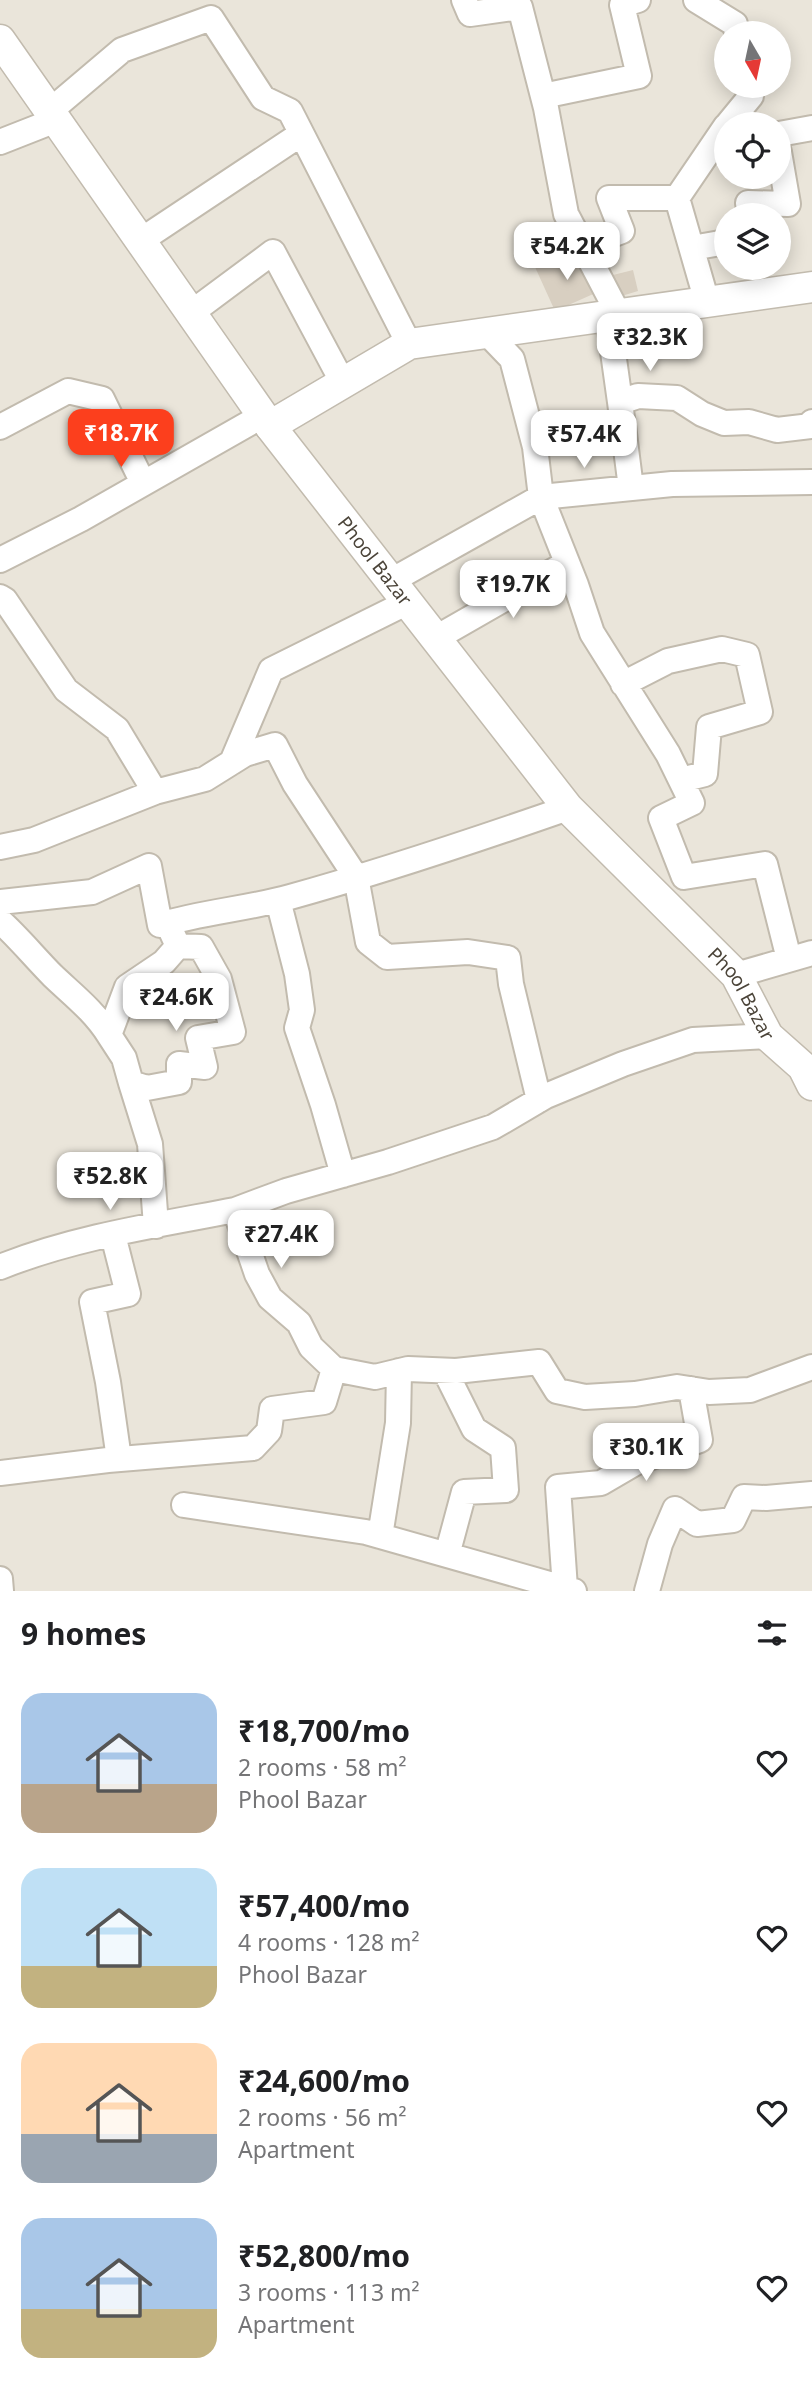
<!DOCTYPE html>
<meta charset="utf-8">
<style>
:root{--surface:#fff;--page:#f6f6f6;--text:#202124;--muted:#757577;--accent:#fc3f1d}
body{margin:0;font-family:"Noto Sans",sans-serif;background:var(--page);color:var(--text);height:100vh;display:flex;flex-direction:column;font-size:26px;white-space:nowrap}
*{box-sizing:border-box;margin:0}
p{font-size:23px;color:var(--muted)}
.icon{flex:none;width:38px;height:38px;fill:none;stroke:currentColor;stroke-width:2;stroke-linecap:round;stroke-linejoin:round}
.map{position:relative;height:1591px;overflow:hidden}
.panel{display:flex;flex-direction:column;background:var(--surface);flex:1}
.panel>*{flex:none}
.needle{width:46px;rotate:171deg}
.fabs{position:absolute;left:714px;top:21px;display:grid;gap:14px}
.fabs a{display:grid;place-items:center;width:77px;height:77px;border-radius:50%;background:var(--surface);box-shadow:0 4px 18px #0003;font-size:35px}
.price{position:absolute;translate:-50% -60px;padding:0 16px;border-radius:14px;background:#fff;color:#222;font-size:23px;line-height:46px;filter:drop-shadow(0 2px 4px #0008)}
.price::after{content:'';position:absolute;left:50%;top:42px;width:21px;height:16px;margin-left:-10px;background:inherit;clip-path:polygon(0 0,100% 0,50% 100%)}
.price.current{background:var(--accent);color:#fff}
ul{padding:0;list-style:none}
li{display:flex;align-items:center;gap:21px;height:175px;padding:0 21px}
li span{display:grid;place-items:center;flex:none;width:196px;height:140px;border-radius:21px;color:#555}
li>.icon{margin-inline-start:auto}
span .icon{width:84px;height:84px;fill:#fffc;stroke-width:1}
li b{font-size:30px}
h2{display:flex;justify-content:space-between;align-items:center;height:84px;padding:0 21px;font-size:30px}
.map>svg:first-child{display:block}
</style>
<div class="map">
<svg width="812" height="1591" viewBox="0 0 812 1591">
<rect width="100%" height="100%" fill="#f6f3ec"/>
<path fill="#eae5da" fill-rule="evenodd" d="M0,0H812V1591H0ZM726,33H779V86H726ZM726,124H779V177H726ZM726,215H779V268H726Z"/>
<path fill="#d8cfc1" d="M557,257L562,269L586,259L600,291L555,311L535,267Z
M633,270L638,291L615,298L609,276Z"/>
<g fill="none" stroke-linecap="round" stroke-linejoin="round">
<g stroke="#c2bbae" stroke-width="28">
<path id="minor" d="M464,0L470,14L520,7L546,108L566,214L619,315
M696,0L735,24L737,33
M543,96L639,76L622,5L638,0
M50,111L122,50L211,18L263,98L290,111L409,344
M728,124L751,96L749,86
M779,134L812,128
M0,142L56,120
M750,215L748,203L788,204L779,152
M140,241L301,134
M583,246L622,231L609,198H677
M692,248L726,242
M707,302L677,198L726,126
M191,313L273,252L343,383
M608,316L620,402
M487,333L512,359L535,447L541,497L576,585L592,633L668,754L692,803L661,818L684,877L765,864L789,959
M0,427L68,391L102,399L143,483
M631,488L620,402L638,396L677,398L702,414L724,423L749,422L777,430L811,426L812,422
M0,560L81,519L262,416
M391,581L541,497L672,484L812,482
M0,597L5,600L66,690L117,729L155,792L205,779L245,754L275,745L295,784L356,877L368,942L387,957L468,952L508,958L511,984L539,1100
M436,638L567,563
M623,684L668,661L722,649L747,655L760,712L709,727L705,774L681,780
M232,762L271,670L408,602
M0,847L34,840L155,792
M278,900L297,974L302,1010L297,1028L323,1105L343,1175
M0,902L92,892L149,866L160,925C202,912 247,909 290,897C384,871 476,840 568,808
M0,921C19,938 35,958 53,976C73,995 94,1011 109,1035L127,987L164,962L178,946L172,933
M736,975L812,953
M109,1035L124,1058L131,1083L147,1088L179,1082V1064L205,1067L198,1038L233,1032L219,979L201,947L178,946
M768,1036L693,1040L623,1064L546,1096L493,1127L388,1162L286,1191L235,1210L257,1274L270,1298L299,1323L311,1347L334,1369L375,1377L408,1369L456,1371L539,1362L557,1391L585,1397L635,1394L677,1387L709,1392L750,1390L812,1367
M131,1083L150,1144L156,1226
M113,1235L128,1294L92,1302L108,1382L119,1459
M0,1267C75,1237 157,1225 235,1210
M445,1371L474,1429L503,1448L506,1490L464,1492L447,1555
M0,1473L108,1460L253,1448L269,1431L272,1409L324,1402L334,1369
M184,1505L366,1532L574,1591
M380,1536L398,1423L399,1371
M0,1579L1,1591
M565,1588L558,1487L601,1483L637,1462L700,1440L691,1389
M647,1591L660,1544L675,1509L697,1524L733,1520L744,1497L766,1498L812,1494"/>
</g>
<g stroke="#c2bbae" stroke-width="33">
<g id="tertiary">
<path id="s1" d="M0,40L270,426L568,808L736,975L768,1036L803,1067L812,1085"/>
<path d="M270,426L409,344L812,287"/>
</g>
</g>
<use href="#minor" stroke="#fff" stroke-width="24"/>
<use href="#tertiary" stroke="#fff" stroke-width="30"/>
</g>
<g text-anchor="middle" stroke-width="7" stroke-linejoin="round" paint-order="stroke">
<g font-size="19" fill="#4b4439" stroke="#fff">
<text dy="7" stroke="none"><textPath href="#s1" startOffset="642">Phool Bazar</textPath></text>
<text dy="7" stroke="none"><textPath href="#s1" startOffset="1211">Phool Bazar</textPath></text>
</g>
</g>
</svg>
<div class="fabs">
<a><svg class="needle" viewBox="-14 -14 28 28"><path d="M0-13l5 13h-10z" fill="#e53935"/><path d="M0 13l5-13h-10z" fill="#757577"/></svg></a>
<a><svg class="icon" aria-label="locate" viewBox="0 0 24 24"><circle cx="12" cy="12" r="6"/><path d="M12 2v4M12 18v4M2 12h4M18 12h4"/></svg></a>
<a><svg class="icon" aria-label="layers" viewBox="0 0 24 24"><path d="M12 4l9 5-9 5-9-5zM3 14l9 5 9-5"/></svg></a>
</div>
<b class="price" style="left:567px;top:282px">₹54.2K</b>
<b class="price" style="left:650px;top:373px">₹32.3K</b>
<b class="price current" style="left:121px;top:469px">₹18.7K</b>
<b class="price" style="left:584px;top:470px">₹57.4K</b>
<b class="price" style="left:513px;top:620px">₹19.7K</b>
<b class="price" style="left:176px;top:1033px">₹24.6K</b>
<b class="price" style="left:110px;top:1212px">₹52.8K</b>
<b class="price" style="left:281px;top:1270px">₹27.4K</b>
<b class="price" style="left:646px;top:1483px">₹30.1K</b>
</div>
<section class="panel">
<h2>9 homes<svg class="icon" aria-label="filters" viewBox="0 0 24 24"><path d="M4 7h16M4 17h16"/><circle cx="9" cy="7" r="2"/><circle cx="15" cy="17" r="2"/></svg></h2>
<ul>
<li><span style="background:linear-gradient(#a9c7e8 65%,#b9a48a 0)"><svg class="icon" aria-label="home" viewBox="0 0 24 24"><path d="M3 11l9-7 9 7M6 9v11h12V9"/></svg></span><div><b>₹18,700/mo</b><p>2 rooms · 58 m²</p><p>Phool Bazar</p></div><svg class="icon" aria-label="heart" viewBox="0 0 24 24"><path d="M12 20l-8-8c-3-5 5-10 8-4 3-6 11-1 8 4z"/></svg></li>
<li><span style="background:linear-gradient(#bfe0f5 70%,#c2b280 0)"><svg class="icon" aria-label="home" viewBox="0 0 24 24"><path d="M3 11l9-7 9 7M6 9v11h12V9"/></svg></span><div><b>₹57,400/mo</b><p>4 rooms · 128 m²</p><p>Phool Bazar</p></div><svg class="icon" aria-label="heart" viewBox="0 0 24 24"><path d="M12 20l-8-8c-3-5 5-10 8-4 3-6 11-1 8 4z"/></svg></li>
<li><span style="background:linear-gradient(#ffd9b3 65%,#9aa5b1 0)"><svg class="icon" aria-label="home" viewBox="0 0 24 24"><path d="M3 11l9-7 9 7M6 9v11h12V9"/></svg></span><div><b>₹24,600/mo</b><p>2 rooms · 56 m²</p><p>Apartment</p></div><svg class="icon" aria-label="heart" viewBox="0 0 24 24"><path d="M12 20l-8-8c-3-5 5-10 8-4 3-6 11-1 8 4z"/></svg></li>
<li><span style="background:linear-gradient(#a9c7e8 65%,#c2b280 0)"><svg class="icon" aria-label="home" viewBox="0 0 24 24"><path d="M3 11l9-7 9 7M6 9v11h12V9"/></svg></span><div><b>₹52,800/mo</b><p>3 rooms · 113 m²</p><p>Apartment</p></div><svg class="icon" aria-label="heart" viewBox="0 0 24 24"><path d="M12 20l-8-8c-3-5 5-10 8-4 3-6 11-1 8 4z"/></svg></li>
</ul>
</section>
